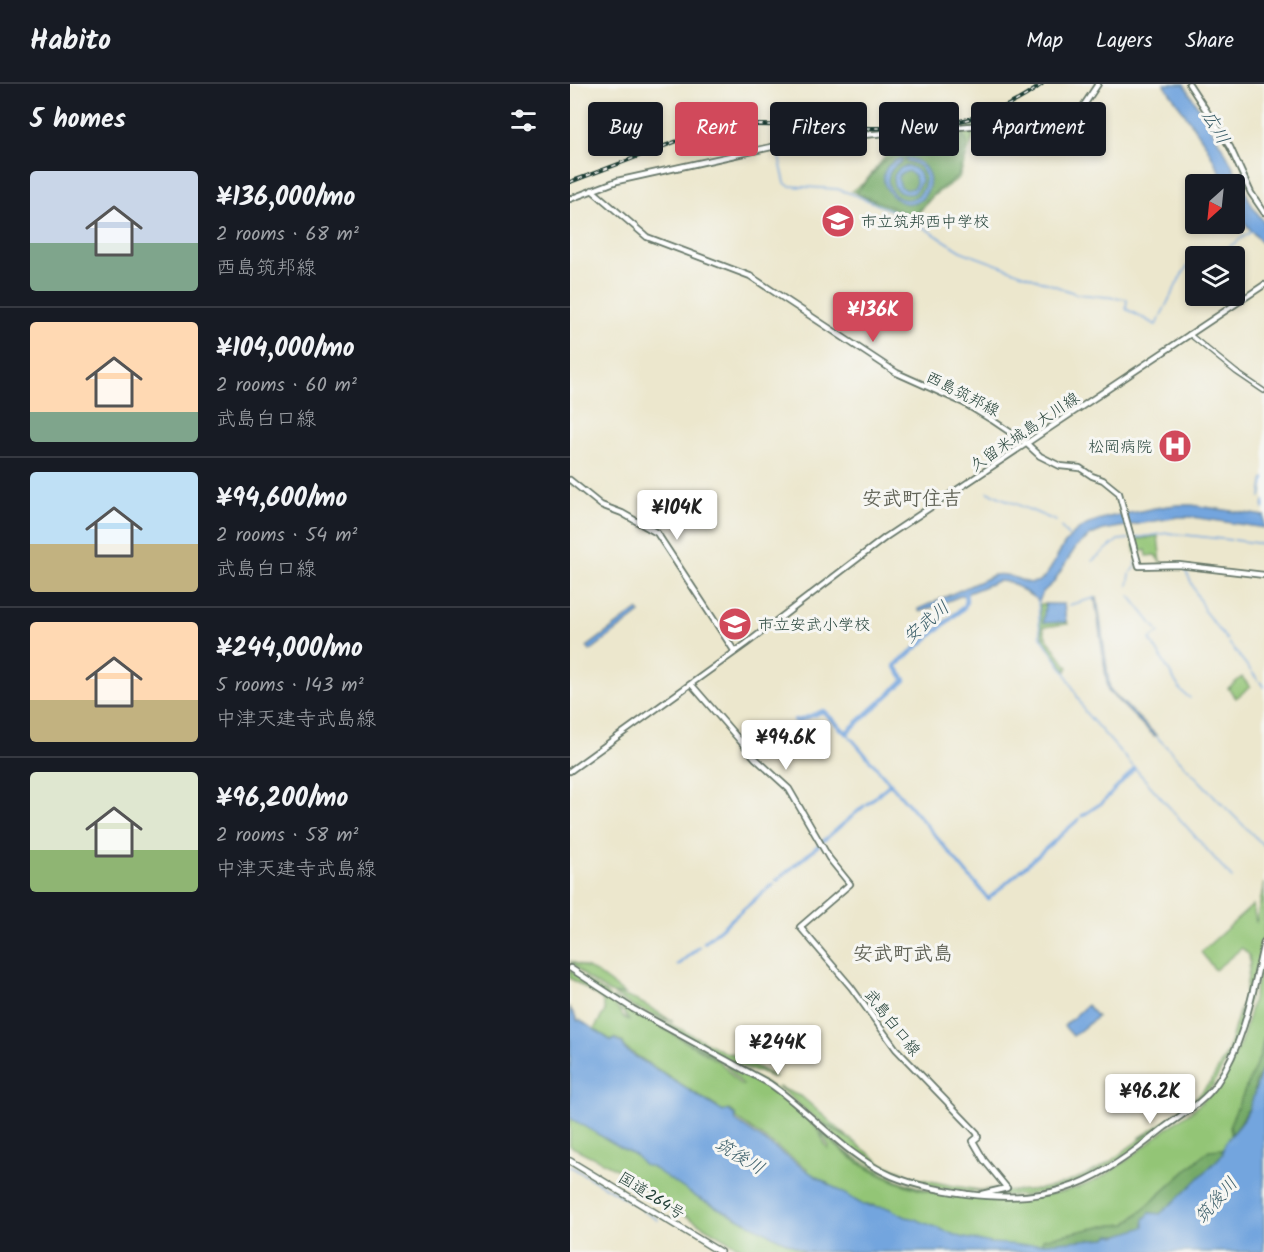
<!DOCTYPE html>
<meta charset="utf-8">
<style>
:root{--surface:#171b24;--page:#242831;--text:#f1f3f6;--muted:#9ea1a6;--line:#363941;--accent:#d1495b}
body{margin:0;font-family:Kalam,"Klee One",sans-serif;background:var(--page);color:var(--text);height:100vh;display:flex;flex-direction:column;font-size:22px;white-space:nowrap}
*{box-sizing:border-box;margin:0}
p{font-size:20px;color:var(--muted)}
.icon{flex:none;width:33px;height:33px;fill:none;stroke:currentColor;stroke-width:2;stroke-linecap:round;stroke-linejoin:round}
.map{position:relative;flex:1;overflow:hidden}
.drawer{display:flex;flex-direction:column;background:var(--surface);width:570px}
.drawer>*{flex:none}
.guide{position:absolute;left:18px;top:18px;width:570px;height:54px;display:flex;gap:12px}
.needle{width:39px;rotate:207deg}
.tools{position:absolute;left:615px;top:90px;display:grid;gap:12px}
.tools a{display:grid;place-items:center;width:60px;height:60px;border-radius:6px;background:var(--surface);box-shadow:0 3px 9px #0003;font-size:30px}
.price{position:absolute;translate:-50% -51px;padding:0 14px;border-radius:6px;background:#fff;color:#222;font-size:20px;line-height:39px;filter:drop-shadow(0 2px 3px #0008)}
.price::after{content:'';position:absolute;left:50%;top:36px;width:18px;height:14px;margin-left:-9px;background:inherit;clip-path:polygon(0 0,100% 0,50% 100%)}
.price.selected{background:var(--accent);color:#fff}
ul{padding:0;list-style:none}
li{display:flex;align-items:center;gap:18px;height:150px;padding:0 30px}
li+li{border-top:2px solid var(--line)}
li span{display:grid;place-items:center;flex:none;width:168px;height:120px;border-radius:6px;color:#555}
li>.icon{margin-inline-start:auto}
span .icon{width:72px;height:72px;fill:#fffc;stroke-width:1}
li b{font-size:26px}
h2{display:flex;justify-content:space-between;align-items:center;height:72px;padding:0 30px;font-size:26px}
.tag{padding:0 21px;border-radius:6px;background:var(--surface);box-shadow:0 3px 9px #0003;font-size:21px;line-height:54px}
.tag.selected{background:var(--accent);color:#fff}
header{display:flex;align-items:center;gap:36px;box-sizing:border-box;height:84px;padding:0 30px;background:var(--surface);border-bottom:2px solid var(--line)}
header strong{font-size:28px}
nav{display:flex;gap:33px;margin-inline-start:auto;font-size:21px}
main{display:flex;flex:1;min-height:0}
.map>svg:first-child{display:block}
</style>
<header>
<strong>Habito</strong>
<nav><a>Map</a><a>Layers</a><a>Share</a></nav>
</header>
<main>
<section class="drawer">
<h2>5 homes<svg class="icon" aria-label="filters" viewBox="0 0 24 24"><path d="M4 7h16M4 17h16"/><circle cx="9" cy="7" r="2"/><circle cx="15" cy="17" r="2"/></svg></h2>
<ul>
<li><span style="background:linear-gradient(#c9d6e8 60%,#7fa58c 0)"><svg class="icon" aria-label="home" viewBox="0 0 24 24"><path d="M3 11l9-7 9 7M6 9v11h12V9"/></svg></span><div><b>¥136,000/mo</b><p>2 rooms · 68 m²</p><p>西島筑邦線</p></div></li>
<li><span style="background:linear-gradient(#ffd9b3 75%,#7fa58c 0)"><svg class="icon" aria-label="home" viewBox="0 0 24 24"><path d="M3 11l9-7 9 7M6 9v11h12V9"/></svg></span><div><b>¥104,000/mo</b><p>2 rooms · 60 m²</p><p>武島白口線</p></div></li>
<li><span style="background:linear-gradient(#bfe0f5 60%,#c2b280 0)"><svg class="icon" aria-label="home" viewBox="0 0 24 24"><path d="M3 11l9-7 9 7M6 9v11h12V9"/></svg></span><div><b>¥94,600/mo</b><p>2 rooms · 54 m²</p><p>武島白口線</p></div></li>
<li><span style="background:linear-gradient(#ffd9b3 65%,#c2b280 0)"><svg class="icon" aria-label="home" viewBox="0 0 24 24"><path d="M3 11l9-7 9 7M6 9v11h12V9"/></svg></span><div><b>¥244,000/mo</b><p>5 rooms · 143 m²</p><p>中津天建寺武島線</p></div></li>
<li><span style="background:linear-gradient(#dfe7d0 65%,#8fb573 0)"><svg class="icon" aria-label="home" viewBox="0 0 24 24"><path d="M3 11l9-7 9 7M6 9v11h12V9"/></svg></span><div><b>¥96,200/mo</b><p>2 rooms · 58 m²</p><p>中津天建寺武島線</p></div></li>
</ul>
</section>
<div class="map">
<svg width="694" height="1168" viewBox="0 0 694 1168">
<rect width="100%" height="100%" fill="#f6f6f2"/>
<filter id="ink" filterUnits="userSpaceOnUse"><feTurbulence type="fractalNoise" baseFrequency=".0167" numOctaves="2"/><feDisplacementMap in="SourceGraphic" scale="12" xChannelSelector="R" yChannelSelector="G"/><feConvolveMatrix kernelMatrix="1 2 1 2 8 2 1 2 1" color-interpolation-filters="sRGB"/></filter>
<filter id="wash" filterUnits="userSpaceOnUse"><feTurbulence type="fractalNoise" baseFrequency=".008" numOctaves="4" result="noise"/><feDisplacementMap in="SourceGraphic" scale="24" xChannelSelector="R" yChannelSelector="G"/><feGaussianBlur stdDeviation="1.35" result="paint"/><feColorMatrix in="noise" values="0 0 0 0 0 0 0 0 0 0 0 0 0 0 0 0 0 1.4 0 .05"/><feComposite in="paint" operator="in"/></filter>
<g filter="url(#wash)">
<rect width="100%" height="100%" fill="#ece7cd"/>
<path fill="#93c576" stroke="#598155" stroke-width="1.5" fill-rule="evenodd" d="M407,42L389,94L363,112L344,134L309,121L282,107L295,98L330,54L331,49Z
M588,452L591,479L585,471L577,472L576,466L565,469L563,456Z
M470,520H475L474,521L496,538V536L498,540L473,543L476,553L498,583L496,587L473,554L470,541Z
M672,593L680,603L666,614L658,604Z
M694,799V851L674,932L672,930L680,879L679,871L672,864L645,886L631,868L683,821L686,839Z
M694,867V953L690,972L660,1040L661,1049L666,1046L684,1015L685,1000L694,981V992L690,1000L691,1015L667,1059L627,1104L588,1138L568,1149L545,1155L472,1162H437L389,1156L382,1151L349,1137L341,1135L331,1136L315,1125L303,1121H293L237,1087L238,1085L167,1035L165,1030L158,1025L153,1027L55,964L53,958L46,954L41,956L24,945L35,927L32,915L0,894V886L38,911L54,934L59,936L43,914L151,979L170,1001H173L156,981C185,996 227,1017 247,1045C251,1051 254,1059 258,1065L259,1062L250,1047C259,1055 268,1064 277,1071C320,1103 375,1116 427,1115C456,1114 483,1112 512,1102C542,1091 566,1069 591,1049C609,1035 632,1022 646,1003C676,966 683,912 694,867ZM652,1065L653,1070C632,1091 613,1111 590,1130L580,1129L574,1135V1142C565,1148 551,1153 540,1151L536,1154L472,1160L474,1155L534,1142L556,1140L639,1066Z
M0,877L24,887L55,910L40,909L17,894Z
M43,910C66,913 83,925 103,938L63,923Z
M671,921L670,934L672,939L665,961L643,1001L631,1014L585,1048L569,1054L593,1039L630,1010L641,997L658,967Z
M71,931L202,1003C231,1024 254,1052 283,1072C307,1088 340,1103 369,1108C382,1110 397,1110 410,1113C364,1113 311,1097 275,1068C250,1047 228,1024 201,1005Z
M83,933C109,943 133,957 158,970L161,969L205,993H201L190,987L179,986L134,964Z
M208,1003L232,1013L278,1053L245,1034Z
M0,1034L66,1072C71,1076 70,1082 80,1081L128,1114L236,1168H177L96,1120L61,1096L59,1091L0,1062Z
M250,1039L280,1055L308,1076L309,1079L337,1089L312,1086L284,1069Z
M577,1052H582C541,1083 507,1105 455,1111C441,1112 427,1111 413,1110C432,1107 450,1107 469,1105C489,1103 509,1094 526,1086C545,1077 558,1061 577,1052Z
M318,1088L379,1101L409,1106L431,1105C388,1112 358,1104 318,1088Z"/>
<path fill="#76aa67" stroke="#4a744e" stroke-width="1.5" d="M391,44L397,59L388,92L367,107L344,132L286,109L316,75L353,62L362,47Z
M694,953V981L685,1000L684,1015L666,1046L661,1050L660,1040L690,972Z
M652,1065L653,1070C632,1091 613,1111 590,1130L580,1129C578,1132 576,1140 574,1143C570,1148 547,1152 540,1151L536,1154L471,1160L473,1155L534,1142L557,1140L639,1066Z"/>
<path fill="#73a5de" stroke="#497189" stroke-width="1.5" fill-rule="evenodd" d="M594,0H614L657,71L683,123L694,138V161C675,140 664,131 664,100H656L635,59Z
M332,74V78C325,81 319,86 318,95C318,102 321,108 326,112C349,128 373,85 336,77L335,74C351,74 364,89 358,105C341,146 285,89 332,74Z
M337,82C346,84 351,89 351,98L344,109C322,116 314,87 337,82ZM338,87L345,92L346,99L343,104L337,106L331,103L328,95L330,90Z
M607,421H622L694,432V444L622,433H608L533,446L521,451L506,463L483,499L473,508L469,517L440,498L428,497L350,528L348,525L424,491C443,487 455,504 469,497C479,493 488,469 495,459C514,435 538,433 566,428C580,425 593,422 607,421Z
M525,514H527L540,606L586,651L584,652L538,607Z
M475,520H494L496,538L473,539Z
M67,526L70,529L20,567L17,563Z
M517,921L527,933L503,952L494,942Z
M0,924L8,937L10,936L41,957L45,955L53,960L55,966L153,1028L157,1026L165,1031L166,1037L245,1092L293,1121L318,1124L336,1133L345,1135L390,1153L421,1159L452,1161L536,1154L540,1151L547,1152L574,1143V1135L580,1129L590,1130C613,1111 632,1091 653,1070C652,1059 660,1053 666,1046C682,1029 685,1002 694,981V1168H236L128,1114L80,1082C70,1082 71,1076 66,1072L0,1034Z"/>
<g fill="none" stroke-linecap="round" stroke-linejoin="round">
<path stroke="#73a5de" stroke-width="1.5" d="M207,64L215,99L219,102L267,105L282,110L335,132L393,168L507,210L557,215L556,225L586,241L611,192L623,174L626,176
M650,172L656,165L682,147
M418,408L486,437
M691,413L694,394
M693,425L694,417
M491,443L498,452
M564,454L598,449L661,456
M664,456L694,460
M522,477L548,456L559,455
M614,483L635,528L657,556
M561,488L566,483L565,478
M558,502L560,490
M560,512L587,546
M468,515L470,551L496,590L515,628L662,794
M499,521L525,514
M589,548L580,555L611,607L620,614
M659,559L688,596
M690,598L694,603
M587,653L653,721
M655,723L694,762
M0,1082L66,1121
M72,1126L88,1136"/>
<path stroke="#73a5de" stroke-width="3" d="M276,648L279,651
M281,654L352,736
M297,720L321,699
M512,732L533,718L564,685
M354,738L403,797
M252,758L294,722
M450,787L509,735
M206,797L249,761
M405,798L418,815L448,789
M134,859L203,800
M108,881L129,863"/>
<path stroke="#73a5de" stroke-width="4.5" d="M225,636L228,637L253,627L276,649L335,596L325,582L394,523L396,517L395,507L397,506"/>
</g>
</g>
<g filter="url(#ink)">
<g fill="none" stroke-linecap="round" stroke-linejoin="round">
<g stroke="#67786a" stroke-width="6">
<path id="minor" d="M619,250L666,288L694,307"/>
</g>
<g stroke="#67786a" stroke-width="8">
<path id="major" d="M619,0L660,63L681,109L694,128
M22,106L77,153L180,192L327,289L394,319L422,336L456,359L470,372L490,382L510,384L522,392L533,396L549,409L569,482L609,481L694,491
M0,115L47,97L233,56L497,34L510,27L528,0
M0,396L31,421L52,429L87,449L165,568
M121,600L185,674L219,705L259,774L280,800L230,843L281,903L326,965L407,1049L408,1053L403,1057L414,1076L437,1104L412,1110
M0,687L176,560L316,453L694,201
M0,884L63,925L200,1000C242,1029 274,1071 322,1092C346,1102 371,1106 397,1110C487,1121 527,1098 595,1043C613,1030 634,1018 647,999C675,958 683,906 694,858"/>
</g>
<g stroke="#67786a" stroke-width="8">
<path id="highway" d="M0,1077L150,1168"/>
</g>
<use href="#minor" stroke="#fff" stroke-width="3"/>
<use href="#major" stroke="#fff" stroke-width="4.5"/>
<use href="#highway" stroke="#fff" stroke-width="5"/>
<g stroke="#1f3d34" stroke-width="4">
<path id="rail" d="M0,98C30,87 60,76 89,64C113,55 137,45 163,42C183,40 203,41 222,42C306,43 402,56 472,0"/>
</g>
<use href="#rail" stroke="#f6f6f2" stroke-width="1.5" stroke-dasharray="4.5" stroke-linecap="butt"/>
</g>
</g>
<defs>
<g id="school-disc" transform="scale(1.725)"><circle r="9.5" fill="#d1495b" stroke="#f6f6f2"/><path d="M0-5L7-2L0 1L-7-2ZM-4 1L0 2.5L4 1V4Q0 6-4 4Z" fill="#fff"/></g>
<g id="hospital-disc" transform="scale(1.725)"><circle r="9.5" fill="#d1495b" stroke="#f6f6f2"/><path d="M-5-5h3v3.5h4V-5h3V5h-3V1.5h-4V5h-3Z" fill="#fff"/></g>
</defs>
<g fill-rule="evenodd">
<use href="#school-disc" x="268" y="137"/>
<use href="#hospital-disc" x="605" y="362"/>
<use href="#school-disc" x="165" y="540"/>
</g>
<g text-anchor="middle" stroke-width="6" stroke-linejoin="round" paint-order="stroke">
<g font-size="16" fill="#1f3d34" stroke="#f6f6f2" text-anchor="start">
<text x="291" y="143">市立筑邦西中学校</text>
<text x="582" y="368" text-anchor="end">松岡病院</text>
<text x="188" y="546">市立安武小学校</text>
</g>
<g font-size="16" fill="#1f3d34" stroke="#f6f6f2">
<text transform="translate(393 309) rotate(27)" y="6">西島筑邦線</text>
<text transform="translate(454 347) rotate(-34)" y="6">久留米城島大川線</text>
<text transform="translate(323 938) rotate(52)" y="6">武島白口線</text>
<text transform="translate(82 1111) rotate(32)" y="6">国道264号</text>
</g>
<g font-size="18" font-style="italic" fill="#385c67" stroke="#f6f6f2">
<text transform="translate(646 43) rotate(60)" y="6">広川</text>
<text transform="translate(356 538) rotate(-40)" y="6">安武川</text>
<text transform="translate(170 1072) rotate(31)" y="6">筑後川</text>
<text transform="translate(646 1116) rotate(-49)" y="6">筑後川</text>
</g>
<g font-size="20" font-weight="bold" fill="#636559" stroke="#f6f6f2">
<text x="342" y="421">安武町住吉</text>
<text x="333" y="876">安武町武島</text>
</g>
</g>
</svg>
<div class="tools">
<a><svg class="needle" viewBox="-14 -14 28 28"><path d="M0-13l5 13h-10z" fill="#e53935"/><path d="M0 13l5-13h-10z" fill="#9ea1a6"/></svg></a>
<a><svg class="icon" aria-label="layers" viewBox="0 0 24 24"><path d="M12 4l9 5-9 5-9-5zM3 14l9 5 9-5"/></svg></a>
</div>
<b class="price selected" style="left:303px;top:259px">¥136K</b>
<b class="price" style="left:107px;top:457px">¥104K</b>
<b class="price" style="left:216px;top:687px">¥94.6K</b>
<b class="price" style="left:208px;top:992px">¥244K</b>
<b class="price" style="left:580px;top:1041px">¥96.2K</b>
<div class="guide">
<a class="tag">Buy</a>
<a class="tag selected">Rent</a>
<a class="tag">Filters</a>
<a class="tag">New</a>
<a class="tag">Apartment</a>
</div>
</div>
</main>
